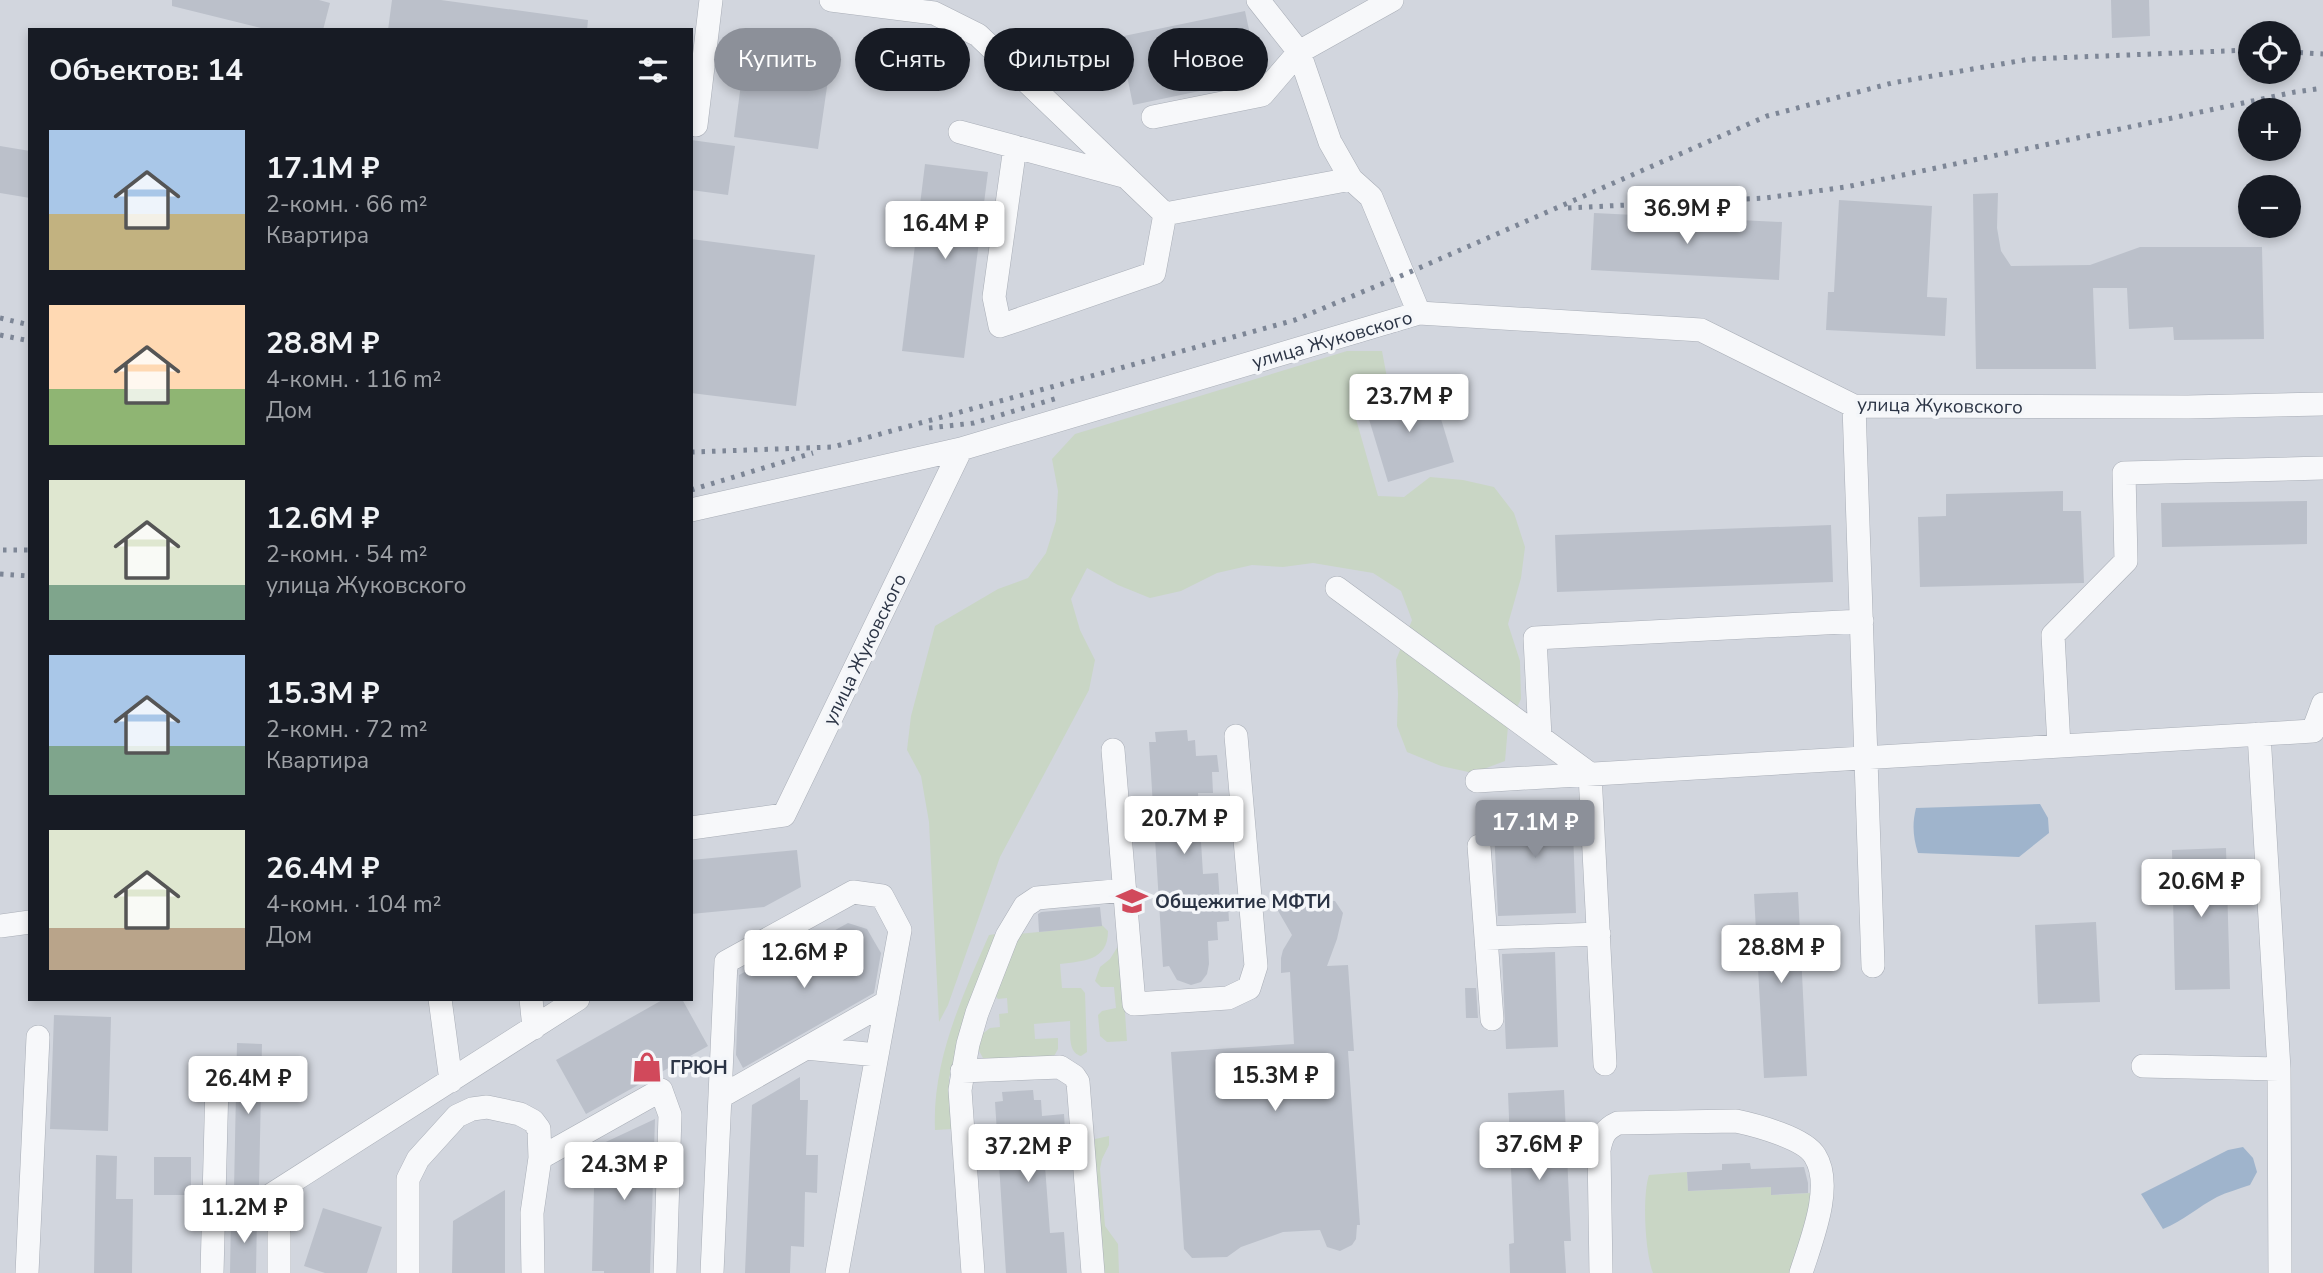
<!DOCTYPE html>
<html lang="ru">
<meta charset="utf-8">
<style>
:root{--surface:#171b24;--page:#242831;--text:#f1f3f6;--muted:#9ea1a6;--accent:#8c9099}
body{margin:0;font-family:"Nunito Sans",sans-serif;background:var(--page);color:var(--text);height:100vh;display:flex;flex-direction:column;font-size:26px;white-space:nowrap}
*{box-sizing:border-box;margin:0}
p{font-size:23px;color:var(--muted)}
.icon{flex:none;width:38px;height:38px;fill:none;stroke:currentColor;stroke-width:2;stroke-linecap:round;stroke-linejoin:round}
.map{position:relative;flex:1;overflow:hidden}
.panel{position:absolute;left:28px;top:28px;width:665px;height:973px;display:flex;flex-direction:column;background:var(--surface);border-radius:0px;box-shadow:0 4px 10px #0003}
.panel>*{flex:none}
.top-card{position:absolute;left:714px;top:28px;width:665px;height:63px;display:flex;gap:14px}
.controls{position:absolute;left:2238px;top:21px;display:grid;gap:14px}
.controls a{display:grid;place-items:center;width:63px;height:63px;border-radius:50%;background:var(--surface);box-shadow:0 4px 10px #0003;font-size:35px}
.price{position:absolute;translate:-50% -60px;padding:0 16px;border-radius:7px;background:#fff;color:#222;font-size:23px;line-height:46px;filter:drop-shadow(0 2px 4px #0008)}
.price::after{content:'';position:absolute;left:50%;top:42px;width:21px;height:16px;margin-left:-10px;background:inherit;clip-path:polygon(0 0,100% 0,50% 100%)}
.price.current{background:var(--accent);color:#fff}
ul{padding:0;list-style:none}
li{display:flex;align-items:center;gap:21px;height:175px;padding:0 21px}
li span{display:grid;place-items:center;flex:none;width:196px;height:140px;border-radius:0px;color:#555}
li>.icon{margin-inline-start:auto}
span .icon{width:84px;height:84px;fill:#fffc;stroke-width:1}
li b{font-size:30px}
h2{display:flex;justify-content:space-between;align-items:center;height:84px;padding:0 21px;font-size:30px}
.tag{padding:0 24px;border-radius:32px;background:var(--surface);box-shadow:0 4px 10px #0003;font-size:24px;line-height:63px}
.tag.current{background:var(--accent);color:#fff}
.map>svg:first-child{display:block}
</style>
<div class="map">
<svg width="2323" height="1273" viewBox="0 0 2323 1273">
<rect width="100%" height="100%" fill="#e4e7ec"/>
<path fill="#d2d6de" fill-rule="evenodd" d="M0,0H2323V1273H0ZM30,30H691V999H30ZM2250,33H2289V72H2250ZM2250,110H2289V149H2250ZM2250,187H2289V226H2250Z"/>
<path fill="#c9d6c5" d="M1347,351H1382L1388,383L1352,405L1378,496L1404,497L1430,477L1463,480L1494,487L1514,513L1525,547L1521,578L1508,624L1520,661L1521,699L1508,726L1505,761L1473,773L1441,766L1407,752L1397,726L1398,694L1396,660L1412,620L1401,591L1373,573L1313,563L1283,567L1252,565L1217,573L1181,591L1150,598L1118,585L1087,568L1071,599L1080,630L1095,660L1089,690L1000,857L948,1005L939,1022L929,822L921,776L907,750L911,716L935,626L998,589L1028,578L1046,553L1056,521L1058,491L1052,459L1075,434Z
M1101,924L1108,931C1108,961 1083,961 1060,964L1062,988H1081L1085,993L1087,1052L1081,1056C1067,1052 1071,1033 1070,1021L1034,1024L1035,1039L1058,1038V1049L1053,1058L990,1060L983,1058L978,1049L981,1035L990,1028L1000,1027L999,1014L1008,1013L1007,998L998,999L994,995L1018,934L1101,926Z
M996,934L969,1006L949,1078L952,1129L935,1130C932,1061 962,997 989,935Z
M1120,943L1127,1041L1107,1042L1100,1036L1098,1015L1102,1011L1116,1008L1114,987H1101L1095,981L1100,967L1110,959Z
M1109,1136V1145L1102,1159L1100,1169L1105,1226L1118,1244L1119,1273H1103L1094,1143L1095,1139Z
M1687,1172L1688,1191L1771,1187V1195L1810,1193L1811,1203L1795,1273H1653C1645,1252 1642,1196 1649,1175Z"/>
<path fill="#9fb4cc" d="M2040,804L2048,818L2049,833L2019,857L1918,853C1913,837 1912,824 1916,808Z
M2243,1147L2253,1158L2257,1172L2250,1185C2239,1189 2227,1192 2217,1197C2198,1207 2183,1221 2163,1229L2141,1194L2228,1150Z"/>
<path fill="#bbc0ca" d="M172,0H319L330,3L323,30H269L172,6Z
M392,0H441L588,20L587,30H388Z
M2111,0H2149L2150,36L2112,38Z
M1245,11L1259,77L1257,79L1133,105L1119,37Z
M744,61L829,73L818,149L734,137Z
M691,140L735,146L728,195L691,190Z
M0,146L30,151V198L0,193Z
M925,164L988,172L964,358L902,351Z
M1998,193L1997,228L2001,251L2011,266L2090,265L2140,247H2262L2264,339L2174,340L2173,327L2129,329L2127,288H2093L2096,369H1976L1973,194Z
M1839,200L1932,206L1927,297L1947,298L1945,336L1826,330L1828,292H1834Z
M1594,213L1782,222L1779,280L1591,270Z
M691,239L815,255L796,406L691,393Z
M1431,386L1454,462L1388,482L1365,406Z
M2063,491V511H2081L2084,583L1920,587L1918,517L1946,516V494Z
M2307,501V544L2162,547L2161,503Z
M1831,525L1833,582L1557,592L1555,535Z
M1187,730L1188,741L1195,740L1196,756L1217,755L1219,772H1212L1213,793H1198L1203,874L1218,873L1220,904H1228L1229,921L1217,922L1218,940L1208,941L1209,964L1207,974L1201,982L1191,985L1177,980L1169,966L1163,967L1149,742H1156L1155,732Z
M1572,804L1576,913L1498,916L1493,806Z
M2226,848L2230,989L2175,990L2172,850Z
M797,850L801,887L764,907L691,914V860Z
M1798,892L1807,1076L1764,1078L1754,894Z
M1309,900L1335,901L1343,913L1337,939L1327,966L1348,965L1354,1051H1348L1360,1225H1357L1356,1239L1352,1245L1340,1251L1327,1247L1320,1230L1283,1232L1241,1247L1227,1257L1192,1258L1184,1249L1171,1052L1294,1044L1290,972L1281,973V958L1283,950L1292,935L1277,909L1290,903Z
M1100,907L1102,926L1039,932L1038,914L1041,912Z
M2096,922L2100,1002L2038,1004L2035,925Z
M848,923L867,929L881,953L874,993L743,1068L736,1055L739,975L771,958L779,961Z
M1555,952L1558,1047L1506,1049L1502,954Z
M1465,988H1476L1478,1018H1466Z
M664,999H682L708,1046L586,1114L556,1060Z
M54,1015L111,1017L108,1131L50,1129Z
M237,1043L262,1044L259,1186L256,1188L234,1189Z
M800,1077V1100H808L806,1155H818L817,1193L805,1192L804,1247L791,1246L790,1273H745L752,1105Z
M1033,1090L1034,1100H1041L1042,1116L1064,1114L1065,1131L1058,1132L1059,1152L1044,1153L1050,1233L1064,1232L1067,1273H1006L995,1102L1003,1101L1002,1092Z
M1564,1090L1571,1241H1564L1566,1273H1510L1509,1244L1514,1243L1508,1093Z
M655,1119L650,1273H604V1271H592L595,1147Z
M96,1155L117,1156L116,1199H133L132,1273H94Z
M154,1157H191V1195H154Z
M1750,1163L1751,1169L1804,1167L1808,1183V1193L1771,1195V1187L1688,1191L1687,1172L1722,1170V1164Z
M505,1190V1273H452L453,1221Z
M323,1208L382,1227L367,1273H325L304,1266Z
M257,1216L256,1273H230L231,1217Z"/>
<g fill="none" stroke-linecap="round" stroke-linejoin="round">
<g stroke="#a9aeb7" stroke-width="24">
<path id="minor" d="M831,0L934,13L978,35L1165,214L1351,179
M1258,0L1299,52L1392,0
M1153,117L1262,95L1299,52L1330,142L1351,179L1371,197L1419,313
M696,125L711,0
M960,132L1123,176
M1015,147L994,297L1000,326L1154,273L1165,214
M1854,406L1873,966
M691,510L961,449
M1337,588L1590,774L1605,1064
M1540,737L1535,638L1862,621
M2059,746L2053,635L2126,561L2124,473L2323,468
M1113,750L1134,1004L1228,998L1249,988L1256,966L1236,736
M1477,781L2313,731L2323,704
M691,828L784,815L961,449L1419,313L1701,330L1854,406L2188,407L2323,404
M1479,846L1486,938L1599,934
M0,926L30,922
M1486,938L1492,1019
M440,999L451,1081
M531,999L534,1028
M806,1048L877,1055
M2143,1066L2279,1069L2259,734
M2279,1069L2280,1273
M962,1071L1060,1067L1074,1076L1078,1082L1093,1273
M720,1097L887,1002
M540,1158L661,1090L670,1115L665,1273
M214,1203L260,1202L578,999
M27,1273L38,1037
M212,1273L217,1084
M279,1273V1234
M408,1273V1179L418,1159L457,1116L472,1109L487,1107L520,1114L533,1121L539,1129L540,1158L532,1213L533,1273
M712,1273L726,962L853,892L882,896L900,930L837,1273
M973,1273L960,1090L968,1044L977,1013L1007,936L1025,906L1037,898L1125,890
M1601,1273L1599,1150C1602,1135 1605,1129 1618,1123L1736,1121C1755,1125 1805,1138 1815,1156C1834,1186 1811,1241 1801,1273"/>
</g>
<use href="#minor" stroke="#f7f8fa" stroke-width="23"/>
<path stroke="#7d8696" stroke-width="5" stroke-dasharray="3.5 7" stroke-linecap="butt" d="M2289,52L2323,54
M1568,208L1765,198L1846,187L2295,92L2323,88
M0,318L30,325
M0,335L30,341
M929,428L974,423L1058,398
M691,452L833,447L1295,320L1403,275L1767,116L1892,83L2030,59L2250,50
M691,490L813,453
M3,550H30
M0,574L30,576"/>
</g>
<defs>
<g id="university-bare" transform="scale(2.415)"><path d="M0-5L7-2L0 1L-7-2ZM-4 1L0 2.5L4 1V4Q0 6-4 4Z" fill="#d1495b" stroke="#f4f6f9" stroke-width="2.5" paint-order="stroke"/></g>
<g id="shop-bare" transform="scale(2.415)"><path d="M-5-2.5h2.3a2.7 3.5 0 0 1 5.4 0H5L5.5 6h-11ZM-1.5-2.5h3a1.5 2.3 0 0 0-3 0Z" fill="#d1495b" stroke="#f4f6f9" stroke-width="2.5" paint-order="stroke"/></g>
</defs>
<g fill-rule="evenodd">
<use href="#university-bare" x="1132" y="901"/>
<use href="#shop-bare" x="647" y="1067"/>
</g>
<g text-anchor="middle" stroke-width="7" stroke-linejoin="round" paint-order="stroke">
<g font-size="19" fill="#2b3445" stroke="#f4f6f9">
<text transform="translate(1332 339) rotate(-16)" y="7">улица Жуковского</text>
<text transform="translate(1940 405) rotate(1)" y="7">улица Жуковского</text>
<text transform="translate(864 649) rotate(-64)" y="7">улица Жуковского</text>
</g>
<g font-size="19" font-weight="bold" fill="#2b3445" stroke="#f4f6f9" text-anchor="start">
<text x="1155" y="908">Общежитие МФТИ</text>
<text x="670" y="1074">ГРЮН</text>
</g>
</g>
</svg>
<div class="controls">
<a><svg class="icon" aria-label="locate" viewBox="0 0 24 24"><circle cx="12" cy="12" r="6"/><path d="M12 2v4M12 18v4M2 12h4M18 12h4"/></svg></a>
<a>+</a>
<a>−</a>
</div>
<b class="price" style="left:1687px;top:246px">36.9M ₽</b>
<b class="price" style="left:945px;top:261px">16.4M ₽</b>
<b class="price" style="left:1409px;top:434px">23.7M ₽</b>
<b class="price" style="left:1184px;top:856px">20.7M ₽</b>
<b class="price current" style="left:1535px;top:860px">17.1M ₽</b>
<b class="price" style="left:2201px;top:919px">20.6M ₽</b>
<b class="price" style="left:1781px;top:985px">28.8M ₽</b>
<b class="price" style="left:804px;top:990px">12.6M ₽</b>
<b class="price" style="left:1275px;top:1113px">15.3M ₽</b>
<b class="price" style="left:248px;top:1116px">26.4M ₽</b>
<b class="price" style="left:1539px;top:1182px">37.6M ₽</b>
<b class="price" style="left:1028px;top:1184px">37.2M ₽</b>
<b class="price" style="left:624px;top:1202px">24.3M ₽</b>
<b class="price" style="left:244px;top:1245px">11.2M ₽</b>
<div class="top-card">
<a class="tag current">Купить</a>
<a class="tag">Снять</a>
<a class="tag">Фильтры</a>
<a class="tag">Новое</a>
</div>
<section class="panel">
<h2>Объектов: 14<svg class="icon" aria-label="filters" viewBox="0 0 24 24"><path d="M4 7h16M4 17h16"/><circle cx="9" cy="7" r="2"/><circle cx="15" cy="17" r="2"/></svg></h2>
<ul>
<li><span style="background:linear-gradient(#a9c7e8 60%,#c2b280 0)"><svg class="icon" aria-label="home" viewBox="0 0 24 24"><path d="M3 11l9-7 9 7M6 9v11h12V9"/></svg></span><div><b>17.1M ₽</b><p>2-комн. · 66 m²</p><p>Квартира</p></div></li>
<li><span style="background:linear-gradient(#ffd9b3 60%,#8fb573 0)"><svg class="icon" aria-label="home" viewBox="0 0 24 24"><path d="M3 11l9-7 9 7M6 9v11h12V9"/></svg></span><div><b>28.8M ₽</b><p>4-комн. · 116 m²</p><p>Дом</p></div></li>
<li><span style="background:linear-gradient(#dfe7d0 75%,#7fa58c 0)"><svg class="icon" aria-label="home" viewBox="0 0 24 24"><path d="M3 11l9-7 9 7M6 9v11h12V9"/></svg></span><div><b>12.6M ₽</b><p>2-комн. · 54 m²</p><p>улица Жуковского</p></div></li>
<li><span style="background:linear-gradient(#a9c7e8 65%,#7fa58c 0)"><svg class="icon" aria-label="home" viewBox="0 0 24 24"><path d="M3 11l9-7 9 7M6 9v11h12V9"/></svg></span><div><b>15.3M ₽</b><p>2-комн. · 72 m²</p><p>Квартира</p></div></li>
<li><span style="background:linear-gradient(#dfe7d0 70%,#b9a48a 0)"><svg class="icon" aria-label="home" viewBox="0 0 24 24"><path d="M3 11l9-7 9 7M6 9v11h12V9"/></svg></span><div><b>26.4M ₽</b><p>4-комн. · 104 m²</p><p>Дом</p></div></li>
</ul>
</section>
</div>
